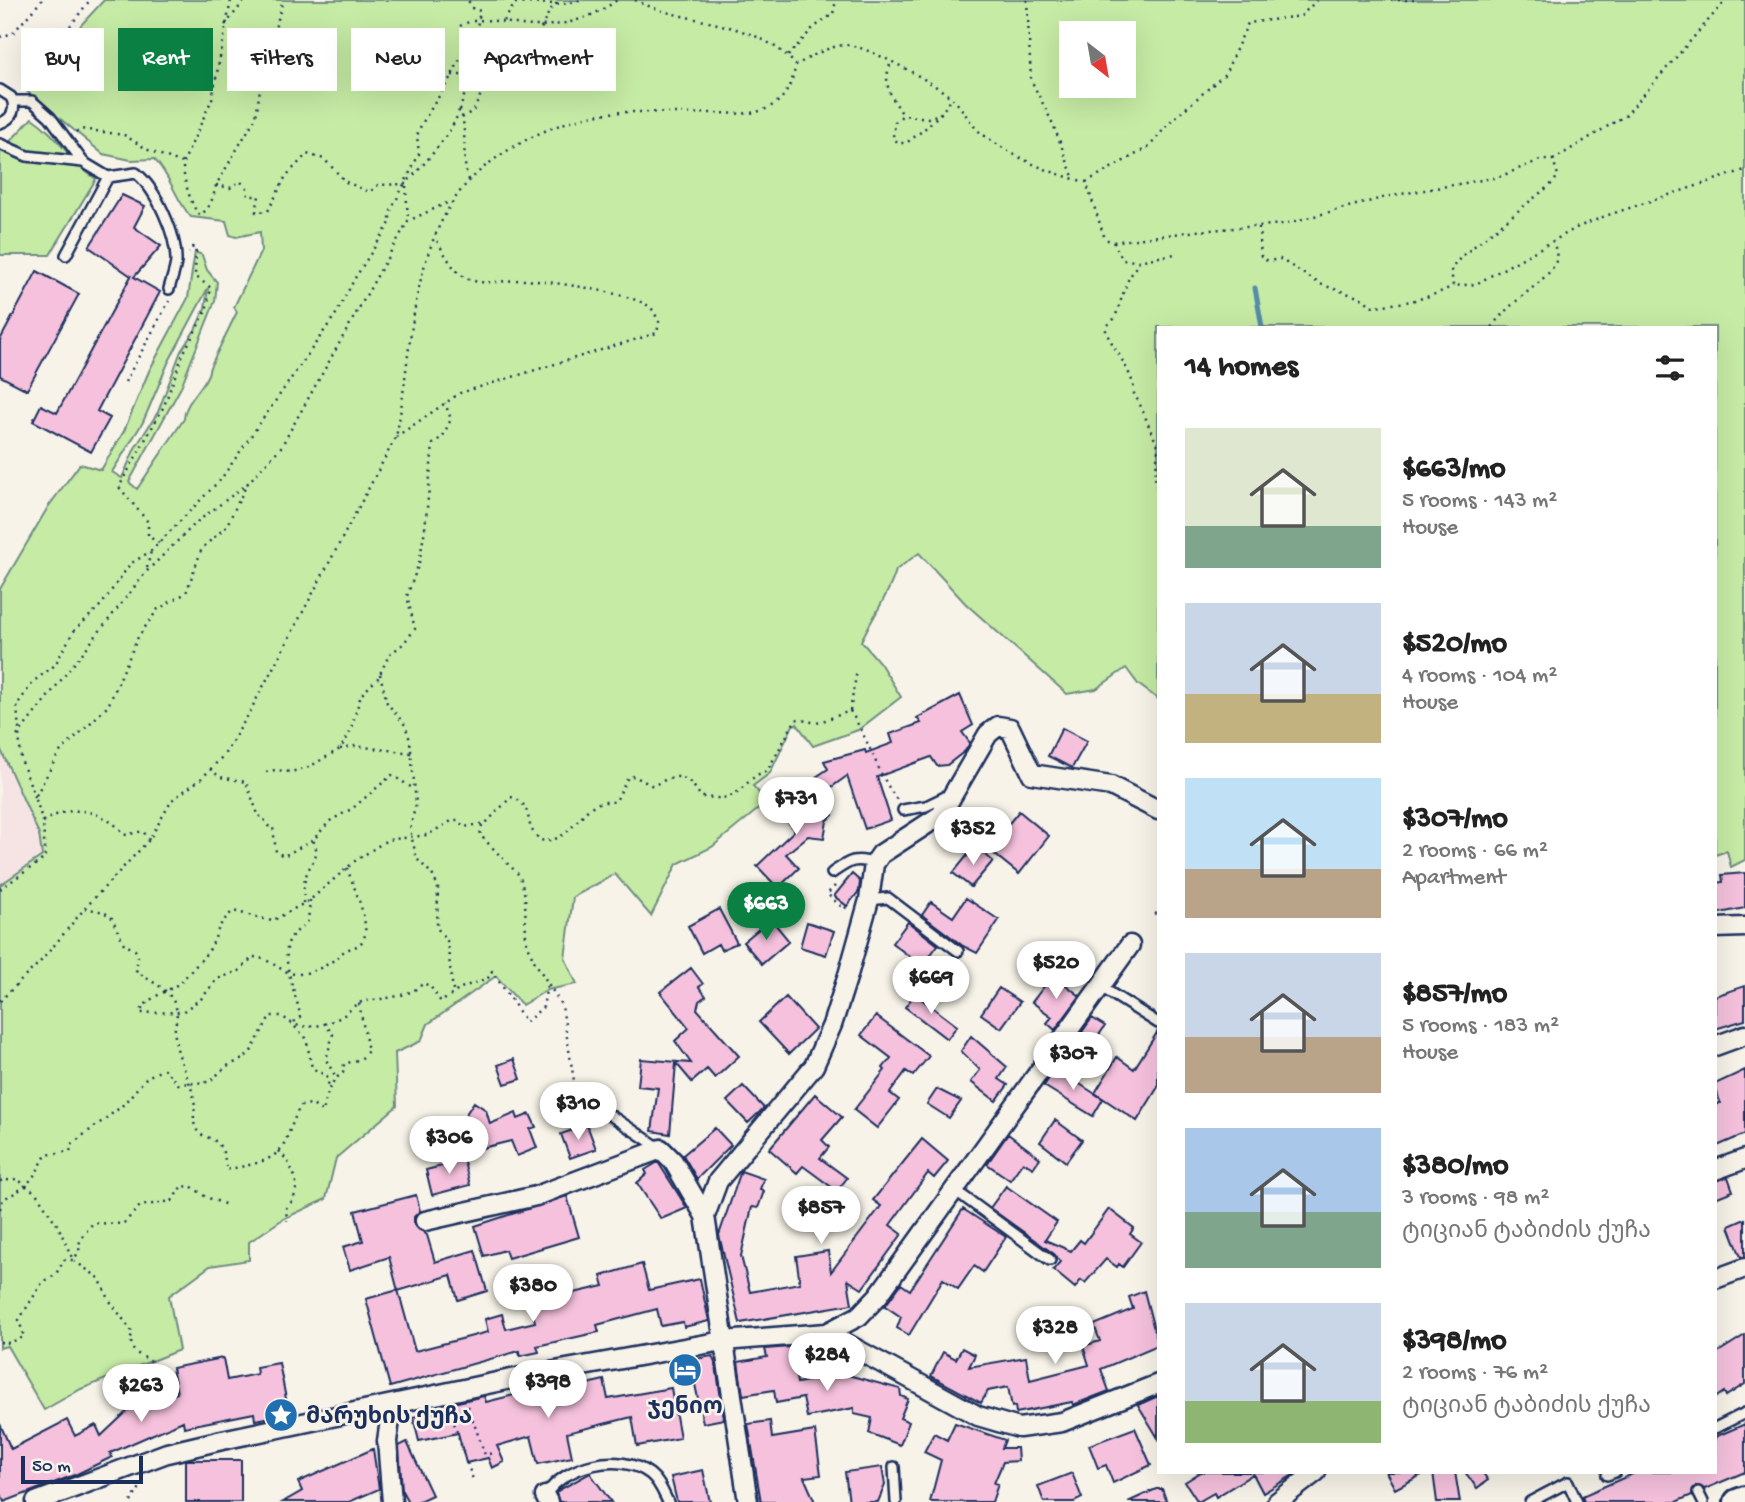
<!DOCTYPE html>
<meta charset="utf-8">
<style>
:root{--surface:#fff;--page:#f2f2f2;--text:#222;--muted:#767676;--accent:#0b8043}
body{margin:0;font-family:"Gochi Hand","Noto Sans Georgian",sans-serif;background:var(--page);color:var(--text);height:100vh;display:flex;flex-direction:column;font-size:26px;white-space:nowrap}
*{box-sizing:border-box;margin:0}
p{font-size:23px;color:var(--muted)}
.icon{flex:none;width:38px;height:38px;fill:none;stroke:currentColor;stroke-width:2;stroke-linecap:round;stroke-linejoin:round}
.map{position:relative;flex:1;overflow:hidden}
.details{position:absolute;left:1157px;top:326px;width:560px;height:1148px;display:flex;flex-direction:column;background:var(--surface);border-radius:0px;box-shadow:0 7px 28px #0002}
.details>*{flex:none}
.hud{position:absolute;left:21px;top:28px;width:665px;height:63px;display:flex;gap:14px}
.needle{width:46px;rotate:149deg}
.tools{position:absolute;left:1059px;top:21px;display:grid;gap:14px}
.tools a{display:grid;place-items:center;width:77px;height:77px;border-radius:0px;background:var(--surface);box-shadow:0 7px 28px #0002;font-size:35px}
.scale{position:absolute;left:21px;bottom:18px;width:122px;box-sizing:border-box;padding-left:7px;border:4px solid #1b2f5e;border-top:0;font-size:19px;line-height:24px;white-space:nowrap;color:#1b2f5e;-webkit-text-stroke:5px #f7f3e8;paint-order:stroke}
.price{position:absolute;translate:-50% -60px;padding:0 16px;border-radius:24px;background:#fff;color:#222;font-size:23px;line-height:46px;filter:drop-shadow(0 2px 4px #0008)}
.price::after{content:'';position:absolute;left:50%;top:42px;width:21px;height:16px;margin-left:-10px;background:inherit;clip-path:polygon(0 0,100% 0,50% 100%)}
.price.on{background:var(--accent);color:#fff}
ul{padding:0;list-style:none}
li{display:flex;align-items:center;gap:21px;height:175px;padding:0 28px}
li span{display:grid;place-items:center;flex:none;width:196px;height:140px;border-radius:0px;color:#555}
li>.icon{margin-inline-start:auto}
span .icon{width:84px;height:84px;fill:#fffc;stroke-width:1}
li b{font-size:30px}
h2{display:flex;justify-content:space-between;align-items:center;height:84px;padding:0 28px;font-size:30px}
.tag{padding:0 24px;border-radius:0px;background:var(--surface);box-shadow:0 7px 28px #0002;font-size:24px;line-height:63px}
.tag.on{background:var(--accent);color:#fff}
.map>svg:first-child{display:block}
</style>
<div class="map">
<svg width="1745" height="1502" viewBox="0 0 1745 1502">
<rect width="100%" height="100%" fill="#f7f3e8"/>
<filter id="ink" filterUnits="userSpaceOnUse"><feTurbulence type="fractalNoise" baseFrequency=".0143" numOctaves="2"/><feDisplacementMap in="SourceGraphic" scale="14" xChannelSelector="R" yChannelSelector="G"/><feConvolveMatrix kernelMatrix="1 2 1 2 8 2 1 2 1" color-interpolation-filters="sRGB"/></filter>
<g filter="url(#ink)">
<path fill="#f6e4e5" d="M0,748L39,834L42,856L0,885Z"/>
<path fill="#c6eba5" stroke="#708d82" stroke-width="2" fill-rule="evenodd" d="M104,0H1745V860L1731,867L1727,851L1715,855V327H1158V699L1138,684L1126,668L1096,689L1067,694L966,604L919,553L896,570C891,591 871,620 861,641L880,663L901,697L858,730L813,746L797,724L793,725L770,773L753,786L767,802L712,847L677,864L651,916L615,874L573,897L565,958L577,984L547,990L522,1005L496,976L428,1024L421,1041L395,1053L397,1106L336,1158L326,1199L283,1219L249,1242V1260L210,1266L169,1296L179,1350L81,1389L44,1410L7,1346L0,1348V885L42,856L39,834L0,748V589L48,507L80,464L101,470L124,431L149,371L188,298L195,252L202,255L207,270L217,282L215,301L180,389L129,482L137,489L184,419C185,399 207,387 210,367L237,312L234,307L261,251L260,232L236,237L230,235L226,221L191,217C175,199 171,176 154,159L131,160L103,154L24,89L67,47L81,25ZM1071,33H1124V86H1071ZM208,288L205,308L195,330L181,351L158,412L135,448L122,478L112,472L143,422L168,363Z
M32,118C58,135 70,162 96,179L50,255H0V152Z"/>
<g fill="none" stroke-linecap="round" stroke-linejoin="round">
<path stroke="#568ca9" stroke-width="5" d="M1255,288L1262,327"/>
</g>
<path fill="#f5c1dd" stroke="#1b2f5e" stroke-width="2" d="M122,195L145,206L134,227L161,246L134,277L160,292L97,411L110,418L91,452L33,421L41,405L57,413L131,276L89,247Z
M37,271L79,294L27,390L0,376V340Z
M960,695L973,725L962,732L970,743L965,751L947,765L937,766L931,757L877,777L891,820L865,829L847,776L826,791L816,777L828,769L824,761L865,750L866,753L893,743L890,734L921,723L917,718Z
M1062,728L1087,741L1072,768L1048,756Z
M811,790L833,815L827,821L824,838L808,836L786,854L799,868L778,888L757,866L795,830L782,815Z
M1019,811L1049,836L1019,874L988,849Z
M975,846L993,861L971,887L953,873Z
M1745,873V908L1715,914V883L1723,882L1722,875Z
M852,874L860,881L859,891L847,906L834,896Z
M966,898L999,920L977,953L963,946L922,915L931,902L953,917Z
M719,909L737,943L721,950L718,944L702,953L688,926Z
M771,919L789,941L762,964L743,942Z
M807,922L834,931L826,955L800,947Z
M908,922L938,945L922,966L892,943Z
M1026,953L1042,965L1034,975L1018,963Z
M691,968L703,984L699,987L706,996L699,1001L697,1009L739,1056L715,1078L707,1069L692,1082L676,1063L670,1134L652,1131L658,1088L638,1086L641,1059L691,1063L675,1041L689,1028L660,992Z
M1053,975L1080,996L1055,1030L1047,1023L1052,1017L1032,1002Z
M1745,986V1020L1715,1029V996Z
M999,988L1020,1002L1001,1028L981,1014Z
M915,994L957,1026L947,1039L905,1007Z
M786,997L815,1029L789,1054L759,1022Z
M876,1016L929,1056L913,1076L906,1071L890,1093L899,1100L877,1128L854,1110L885,1070L883,1068L891,1058L861,1035Z
M1092,1018L1105,1026L1095,1041L1082,1032Z
M1158,1031V1087L1137,1121L1095,1093L1117,1057L1134,1069Z
M971,1036L1007,1067L999,1079L1008,1085L996,1101L971,1082L980,1070L961,1051Z
M514,1059L521,1079L505,1084L498,1065Z
M1055,1068L1103,1099L1093,1116L1044,1086Z
M1745,1070V1134L1715,1147V1105L1720,1103L1715,1084Z
M743,1086L764,1108L748,1123L727,1101Z
M937,1089L961,1101L949,1118L927,1104Z
M815,1094L842,1117L822,1140L829,1147L820,1158L847,1178L837,1191L803,1166L797,1173L769,1149Z
M474,1102L486,1110L490,1124L516,1113L518,1119L530,1114L536,1127L530,1129L537,1148L517,1156L511,1141L466,1152L458,1123L467,1121L466,1114Z
M1055,1120L1082,1140L1066,1162L1040,1142Z
M587,1125L596,1149L570,1158L561,1134Z
M715,1128L731,1145L697,1179L683,1155Z
M1008,1134L1040,1158L1033,1168L1023,1162L1010,1180L987,1164Z
M922,1139L948,1161L934,1178L928,1173L890,1225L902,1234L862,1289L848,1280L852,1304L740,1323L719,1235L741,1171L764,1179L760,1189L764,1191L758,1208L752,1207L741,1256L750,1292L800,1283L796,1256L828,1251L831,1272L881,1206L873,1200Z
M462,1154L470,1185L432,1195L426,1170L446,1165L445,1158Z
M658,1162L687,1208L661,1219L637,1183L647,1174L645,1170Z
M1728,1177L1733,1191L1715,1198V1181Z
M1006,1186L1057,1222L1045,1240L1071,1251L1080,1240L1084,1243L1109,1209L1134,1228L1130,1234L1141,1242L1123,1267L1119,1264L1117,1267L1106,1259L1085,1283L1081,1280L1075,1288L1053,1270L1060,1262L1054,1254L990,1208Z
M416,1195L420,1211L414,1217V1224L427,1235L435,1262L475,1250L487,1291L458,1300L451,1275L398,1291L389,1257L350,1270L343,1247L363,1241L355,1211Z
M567,1196L579,1237L508,1258L505,1250L484,1256L475,1226Z
M963,1209L1006,1237L983,1272L974,1266L958,1289L943,1279L909,1335L897,1328L901,1317L885,1306L901,1284L910,1290Z
M1745,1219V1257H1741L1729,1226Z
M642,1264L649,1290L700,1279L709,1321L684,1327L683,1322L661,1326L657,1309L597,1325L599,1332L537,1346L539,1352L520,1356L519,1351L390,1387L366,1299L398,1290L415,1351L488,1332L485,1319L502,1314L506,1329L535,1322L531,1303L604,1286L601,1276Z
M1144,1291L1158,1345L1101,1369L1109,1391L1073,1405L1072,1402L1016,1413L1015,1406L1012,1407L1008,1387L988,1391L981,1403L931,1376L943,1352L956,1359L962,1348L975,1355L969,1367L1026,1357L1030,1380L1089,1365L1083,1346L1100,1341L1094,1325L1133,1309L1129,1297Z
M1745,1335V1384L1726,1396L1724,1392L1715,1398V1354Z
M791,1347L797,1383L828,1377L831,1366L845,1369L844,1374L900,1389L901,1396L908,1399L900,1418L909,1422L900,1445L869,1433L872,1418L854,1414V1408L807,1417L803,1398L776,1403L774,1390L743,1395L738,1362L767,1357L765,1349Z
M712,1356L716,1365L724,1419L703,1423L690,1360Z
M223,1358L227,1380L257,1374L256,1367L279,1363L289,1414L255,1420L254,1413L184,1427L183,1421L110,1453L112,1457L77,1474L4,1502L0,1491V1424L11,1449L67,1420L75,1436L96,1425L101,1436L137,1402H152L177,1393L172,1368Z
M604,1380L608,1399L671,1388L680,1438L637,1446L632,1417L567,1433L572,1457L538,1464L531,1436L497,1446L504,1462L492,1468L488,1458L466,1463L458,1433L419,1441L413,1417L450,1409L449,1404L484,1396L486,1402L570,1381L571,1388Z
M1158,1396V1438L1138,1405Z
M770,1421L772,1438L815,1431L821,1475L804,1477L815,1502H761L748,1424Z
M955,1423L1005,1440L1002,1448H1017L1018,1461L1003,1462L994,1483L998,1484L992,1502H930L941,1460L924,1452L934,1433L947,1440Z
M1745,1424V1472L1705,1489L1696,1486L1692,1495L1676,1502H1584L1582,1496L1637,1472H1715V1437Z
M1135,1428L1151,1465L1113,1483L1106,1465L1098,1468L1089,1445Z
M407,1442L432,1495L417,1502H408L402,1491L399,1446Z
M373,1449L379,1489L349,1502H283L302,1491L298,1482Z
M186,1460H241V1502H186Z
M882,1467L885,1485L878,1502H849L845,1472Z
M703,1470L710,1502H677L671,1477Z
M1201,1472H1298L1263,1493L1253,1474L1216,1497L1214,1493L1198,1502L1185,1482Z
M1386,1472H1427L1395,1489Z
M1433,1472H1455L1460,1502H1437Z
M1465,1472H1482L1488,1480L1477,1488Z
M590,1473L611,1502H559L556,1493L559,1490Z
M1072,1473L1082,1498L1074,1502H1044L1038,1486Z
M1156,1489H1162L1167,1502H1128Z"/>
<g fill="none" stroke-linecap="round" stroke-linejoin="round">
<g stroke="#1b2f5e" stroke-width="14">
<path id="lane" d="M0,90L11,97C17,109 12,119 0,123
M14,101H32L50,117L83,162L108,177
M0,144L27,156L83,162
M66,255L108,177L136,173C156,189 177,235 176,262C175,271 171,281 169,289
M903,810L926,806L949,795
M832,873C848,862 855,856 874,864
M869,900L888,898L958,951
M1101,987L1158,1023
M598,1107L661,1149
M956,1191L1050,1260
M1715,1428L1745,1413
M894,1467L896,1502
M1607,1475L1615,1472
M1698,1492L1703,1502
M545,1496C564,1465 620,1451 650,1474C659,1481 663,1492 668,1502
M1530,1502L1568,1482L1577,1502"/>
</g>
<g stroke="#1b2f5e" stroke-width="23">
<path id="street" d="M1715,928L1745,927
M1715,1046L1745,1035
M1715,1170L1745,1159
M425,1221L536,1196L661,1149L673,1161L705,1216
M1715,1279L1745,1268
M827,1333L859,1316L878,1296L1130,945
M545,1496L548,1502
M36,1502L167,1453L222,1440L516,1378L723,1341L827,1333L978,1416L1019,1428L1062,1422L1158,1384
M392,1502L387,1441L392,1406
M748,1502L705,1216L718,1181L814,1066L832,1025L848,975L869,900L874,864L881,854L941,815L988,734L998,726L1010,728L1032,774L1111,786L1158,810
M1277,1502L1316,1472"/>
</g>
<g stroke="#1b2f5e" stroke-width="30">
<path id="secondary" d="M1737,1502L1745,1499"/>
</g>
<path stroke="#1b2f5e" stroke-width="2.5" stroke-dasharray="2 5" stroke-linecap="butt" d="M635,0C686,26 752,17 795,64
M1027,0L1031,80L1053,124L1074,179
M1391,0H1415
M515,3L563,4L581,0
M504,21L517,0
M225,25L245,0
M460,26C482,13 512,26 535,26C565,26 593,18 617,0
M0,37L13,33L42,0
M788,56L813,28L833,14L836,0
M890,65C882,86 892,97 903,115
M452,75H474L495,66L539,33L550,10L557,3
M23,87L90,0
M942,113L928,118L903,115L895,122L893,137L898,143H906C924,131 939,116 952,99
M462,118L474,110L492,69
M76,132L81,129L124,135L150,151L183,163C182,174 191,208 200,215C210,209 214,196 216,185L256,117L266,46L277,23L283,0
M1553,160L1626,115L1726,0
M183,163L212,99L231,0
M409,180C424,165 455,129 459,110
M468,180C461,157 468,131 460,109L477,55L469,41
M1086,182L1149,147L1170,122L1225,74L1248,23L1301,16L1317,0
M216,185L230,188L240,181L247,188L248,196H259L256,212L268,211L286,176L307,154L324,159L346,182L370,192L378,185L406,184
M406,186L408,221
M1259,227L1261,256L1268,261L1280,259L1320,284L1364,299L1371,306C1401,304 1426,300 1453,286
M1113,242L1123,260L1138,261L1175,254
M1139,261L1127,282L1115,318L1106,327V332C1114,349 1136,377 1134,394C1144,409 1148,428 1158,445
M1492,327C1508,302 1544,284 1555,264C1558,257 1556,249 1553,242
M125,382L169,301
M396,437L460,393L657,333L659,322C657,318 654,311 651,308C636,293 544,280 521,280C503,280 485,286 468,279C453,273 444,251 435,238
M1158,450L1155,477L1158,494
M159,543L148,536V522L119,487L164,406L183,354L206,311L211,288L195,276L196,250L193,247L189,253
M147,568L151,551
M380,674L387,703L405,725L410,740L416,803L410,829L412,839L417,859L432,874L438,887L437,928L447,941L453,991
M850,711C869,740 877,772 897,800
M17,736L147,571L197,522L247,484L281,447L408,221L451,201
M340,749L355,746L412,753
M210,769L220,777L246,782L259,817L262,816L268,826L273,827L276,852L284,856L313,840L330,821L353,808L392,775L414,789
M266,772L275,770L291,772L309,767L340,749L349,735L361,695L378,678L389,655L403,644L415,629L407,596L419,563L425,529L433,444L443,436L451,419L445,403
M35,797L21,760L17,705L34,681L55,665L73,632L102,604L130,564L151,551L221,479L336,314L355,278L390,223V213L419,154L417,136L421,125L452,75L469,41L476,33L480,11L472,8L468,0
M43,822C73,802 102,810 126,835L143,831L149,840
M482,825L480,835L520,876L525,896L526,939L533,959L562,1006L575,1087L589,1102
M347,868C352,883 372,926 363,940C358,949 347,947 341,954C331,964 312,974 297,974C281,974 272,958 253,957L239,971L217,979L202,998L182,1012L140,1013C148,996 164,994 178,984C184,979 208,953 211,947C220,928 216,927 233,911L272,921L310,900L355,861L387,840L427,835L453,820H458L464,827L486,823L511,797C527,802 527,812 530,825C531,831 537,836 540,840C570,845 579,809 599,803C604,801 610,803 616,801L628,777L634,776L653,786C676,773 686,772 701,797C710,797 722,800 730,796C745,790 751,774 767,771L796,719L817,723L850,711L857,670
M835,886L827,894L844,909L850,904
M0,889L45,858L43,822L35,797L59,753L108,706L138,637L158,609L186,593L202,548L226,527L247,484
M310,900L308,921C303,927 296,931 291,937C279,955 295,991 299,1010L300,1017L295,1020L294,1026L306,1038L312,1068L327,1076L329,1088
M303,903C304,893 303,882 307,873C312,860 321,855 313,840
M85,908L104,912L112,918L124,944L135,950L138,957L136,970C146,980 161,984 170,996C183,1014 173,1020 175,1037C177,1059 190,1078 194,1099C196,1107 192,1118 195,1126C200,1144 224,1128 226,1170C241,1166 267,1164 279,1151C289,1139 292,1119 301,1106L311,1104L323,1112C326,1097 329,1081 343,1073L344,1064L361,1059L368,1051L359,1003
M1155,913L1158,915
M0,1001L42,960L85,908L149,840L172,800L202,778L224,755L247,717L396,437C412,358 408,266 456,197C484,156 551,122 600,114C636,109 674,115 711,113C732,113 755,117 773,105C788,96 792,81 796,65C811,57 828,46 845,45C863,43 939,85 954,100C964,110 970,124 981,133C1013,157 1048,173 1086,182L1105,239L1113,242L1197,231L1284,224L1390,196L1499,177L1540,160H1553L1558,175L1554,182L1462,256L1451,269L1453,286L1476,284L1578,227L1608,215L1745,170
M324,1023L333,1034L326,1060L336,1077
M279,1151C294,1167 305,1191 286,1208L287,1221
M0,1181L17,1179L36,1193L58,1226L73,1260L99,1278L110,1301L133,1333L130,1339L134,1352L153,1362
M0,1209L3,1199C29,1187 33,1179 46,1155L70,1151L73,1143L121,1107L147,1077L164,1069L178,1084L209,1082L227,1066L243,1059L252,1050L270,1016H283C297,1034 327,1026 344,1015C350,1011 354,1004 362,1002C380,998 411,998 423,983L430,986L441,1002L463,987L488,978L492,971L526,1022L543,1007L547,985
M0,1342L9,1343L24,1337L19,1320L42,1283L56,1274L64,1260H73L79,1252L80,1239L93,1223L123,1224L140,1206L172,1201L181,1187L191,1186L206,1197L227,1205
M468,1406L485,1455L493,1453
M450,1410L464,1454
M467,1463L474,1482
M131,1502L144,1481"/>
<use href="#lane" stroke="#f7f3e8" stroke-width="9"/>
<use href="#street" stroke="#f7f3e8" stroke-width="18"/>
<use href="#secondary" stroke="#f7f3e8" stroke-width="24"/>
</g>
</g>
<defs>
<g id="hotel-disc" transform="scale(1.75)"><circle r="9.5" fill="#1f6fb2" stroke="#f7f3e8"/><path d="M-6-4.5h1.5V1H6V5H4.5V3h-9V5H-6ZM-4 0a1.8 1.8 0 1 1 3.6 0ZM.5 0V-2.5h3Q6-2.5 6 0Z" fill="#fff"/></g>
<g id="sight-disc" transform="scale(1.75)"><circle r="9.5" fill="#1f6fb2" stroke="#f7f3e8"/><path d="M0-6L1.8-2.2L6-1.7L2.9 1.2L3.7 5.4L0 3.3L-3.7 5.4L-2.9 1.2L-6-1.7L-1.8-2.2Z" fill="#fff"/></g>
</defs>
<g fill-rule="evenodd">
<use href="#hotel-disc" x="685" y="1370"/>
<use href="#sight-disc" x="281" y="1415"/>
</g>
<g text-anchor="middle" stroke-width="5" stroke-linejoin="round" paint-order="stroke">
<g font-size="23" font-weight="bold" fill="#1b2f5e" stroke="#f7f3e8">
<text x="685" y="1413">ჯენიო</text>
<text x="306" y="1423" text-anchor="start">მარუხის ქუჩა</text>
</g>
</g>
</svg>
<div class="tools">
<a><svg class="needle" viewBox="-14 -14 28 28"><path d="M0-13l5 13h-10z" fill="#e53935"/><path d="M0 13l5-13h-10z" fill="#767676"/></svg></a>
</div>
<div class="scale">50 m</div>
<b class="price" style="left:796px;top:837px">$731</b>
<b class="price" style="left:973px;top:867px">$352</b>
<b class="price on" style="left:766px;top:942px">$663</b>
<b class="price" style="left:1056px;top:1001px">$520</b>
<b class="price" style="left:931px;top:1016px">$669</b>
<b class="price" style="left:1073px;top:1092px">$307</b>
<b class="price" style="left:578px;top:1142px">$310</b>
<b class="price" style="left:449px;top:1176px">$306</b>
<b class="price" style="left:821px;top:1246px">$857</b>
<b class="price" style="left:533px;top:1324px">$380</b>
<b class="price" style="left:1055px;top:1366px">$328</b>
<b class="price" style="left:827px;top:1393px">$284</b>
<b class="price" style="left:548px;top:1420px">$398</b>
<b class="price" style="left:141px;top:1424px">$263</b>
<div class="hud">
<a class="tag">Buy</a>
<a class="tag on">Rent</a>
<a class="tag">Filters</a>
<a class="tag">New</a>
<a class="tag">Apartment</a>
</div>
<section class="details">
<h2>14 homes<svg class="icon" aria-label="filters" viewBox="0 0 24 24"><path d="M4 7h16M4 17h16"/><circle cx="9" cy="7" r="2"/><circle cx="15" cy="17" r="2"/></svg></h2>
<ul>
<li><span style="background:linear-gradient(#dfe7d0 70%,#7fa58c 0)"><svg class="icon" aria-label="home" viewBox="0 0 24 24"><path d="M3 11l9-7 9 7M6 9v11h12V9"/></svg></span><div><b>$663/mo</b><p>5 rooms · 143 m²</p><p>House</p></div></li>
<li><span style="background:linear-gradient(#c9d6e8 65%,#c2b280 0)"><svg class="icon" aria-label="home" viewBox="0 0 24 24"><path d="M3 11l9-7 9 7M6 9v11h12V9"/></svg></span><div><b>$520/mo</b><p>4 rooms · 104 m²</p><p>House</p></div></li>
<li><span style="background:linear-gradient(#bfe0f5 65%,#b9a48a 0)"><svg class="icon" aria-label="home" viewBox="0 0 24 24"><path d="M3 11l9-7 9 7M6 9v11h12V9"/></svg></span><div><b>$307/mo</b><p>2 rooms · 66 m²</p><p>Apartment</p></div></li>
<li><span style="background:linear-gradient(#c9d6e8 60%,#b9a48a 0)"><svg class="icon" aria-label="home" viewBox="0 0 24 24"><path d="M3 11l9-7 9 7M6 9v11h12V9"/></svg></span><div><b>$857/mo</b><p>5 rooms · 183 m²</p><p>House</p></div></li>
<li><span style="background:linear-gradient(#a9c7e8 60%,#7fa58c 0)"><svg class="icon" aria-label="home" viewBox="0 0 24 24"><path d="M3 11l9-7 9 7M6 9v11h12V9"/></svg></span><div><b>$380/mo</b><p>3 rooms · 98 m²</p><p>ტიციან ტაბიძის ქუჩა</p></div></li>
<li><span style="background:linear-gradient(#c9d6e8 70%,#8fb573 0)"><svg class="icon" aria-label="home" viewBox="0 0 24 24"><path d="M3 11l9-7 9 7M6 9v11h12V9"/></svg></span><div><b>$398/mo</b><p>2 rooms · 76 m²</p><p>ტიციან ტაბიძის ქუჩა</p></div></li>
</ul>
</section>
</div>
